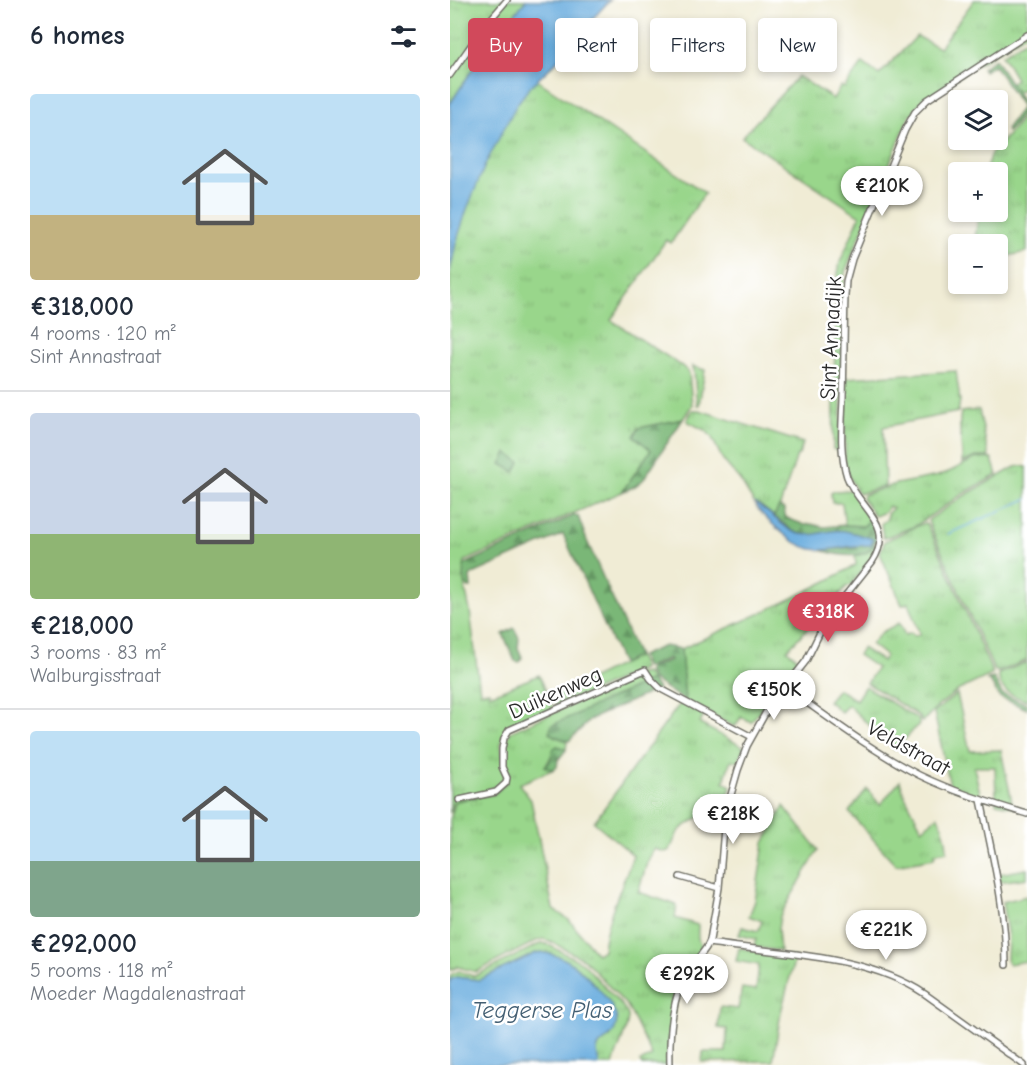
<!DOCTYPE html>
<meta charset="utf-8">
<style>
:root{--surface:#fff;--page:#f6f6f7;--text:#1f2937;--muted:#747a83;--line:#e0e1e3;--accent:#d1495b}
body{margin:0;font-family:"Comic Neue",sans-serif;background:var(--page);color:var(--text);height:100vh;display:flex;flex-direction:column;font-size:22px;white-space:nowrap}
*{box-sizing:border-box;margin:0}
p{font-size:20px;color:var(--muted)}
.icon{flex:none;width:33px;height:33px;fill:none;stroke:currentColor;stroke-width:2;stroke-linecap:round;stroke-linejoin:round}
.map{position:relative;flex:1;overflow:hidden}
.drawer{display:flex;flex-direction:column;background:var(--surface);width:450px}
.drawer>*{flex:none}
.hud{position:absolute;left:18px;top:18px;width:468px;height:54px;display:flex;gap:12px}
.controls{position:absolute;left:498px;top:90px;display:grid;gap:12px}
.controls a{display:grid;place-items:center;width:60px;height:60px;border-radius:6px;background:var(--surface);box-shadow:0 3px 9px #0003;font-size:30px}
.price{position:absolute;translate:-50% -51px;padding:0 14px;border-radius:21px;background:#fff;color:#222;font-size:20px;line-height:39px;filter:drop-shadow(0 2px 3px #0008)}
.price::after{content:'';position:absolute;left:50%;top:36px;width:18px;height:14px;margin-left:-9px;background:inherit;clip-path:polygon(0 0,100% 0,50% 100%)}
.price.active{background:var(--accent);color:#fff}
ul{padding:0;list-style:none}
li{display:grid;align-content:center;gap:12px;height:318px;padding:0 30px}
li+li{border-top:2px solid var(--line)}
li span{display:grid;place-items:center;height:186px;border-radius:6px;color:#555}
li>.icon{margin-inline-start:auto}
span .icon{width:108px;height:108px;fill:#fffc;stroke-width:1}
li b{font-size:26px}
h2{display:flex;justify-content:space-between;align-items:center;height:72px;padding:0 30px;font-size:26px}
.tag{padding:0 21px;border-radius:6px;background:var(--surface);box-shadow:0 3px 9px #0003;font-size:21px;line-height:54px}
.tag.active{background:var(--accent);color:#fff}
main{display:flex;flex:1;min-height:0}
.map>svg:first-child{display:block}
</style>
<main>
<section class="drawer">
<h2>6 homes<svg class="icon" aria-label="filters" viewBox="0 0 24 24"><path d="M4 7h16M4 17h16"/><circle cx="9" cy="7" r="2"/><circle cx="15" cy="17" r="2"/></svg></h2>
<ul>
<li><span style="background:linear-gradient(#bfe0f5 65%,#c2b280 0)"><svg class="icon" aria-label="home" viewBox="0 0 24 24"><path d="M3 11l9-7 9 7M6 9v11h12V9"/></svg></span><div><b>€318,000</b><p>4 rooms · 120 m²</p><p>Sint Annastraat</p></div></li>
<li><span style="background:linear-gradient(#c9d6e8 65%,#8fb573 0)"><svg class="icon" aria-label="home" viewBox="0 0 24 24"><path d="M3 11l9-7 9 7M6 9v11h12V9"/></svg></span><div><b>€218,000</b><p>3 rooms · 83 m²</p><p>Walburgisstraat</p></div></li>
<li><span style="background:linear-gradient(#bfe0f5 70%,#7fa58c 0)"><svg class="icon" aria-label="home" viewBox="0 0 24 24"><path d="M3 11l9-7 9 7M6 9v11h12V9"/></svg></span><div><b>€292,000</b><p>5 rooms · 118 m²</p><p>Moeder Magdalenastraat</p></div></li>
</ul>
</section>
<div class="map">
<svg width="577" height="1065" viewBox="0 0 577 1065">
<defs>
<pattern id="grass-tufts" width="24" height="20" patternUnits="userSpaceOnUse" patternTransform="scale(1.5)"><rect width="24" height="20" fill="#99d68b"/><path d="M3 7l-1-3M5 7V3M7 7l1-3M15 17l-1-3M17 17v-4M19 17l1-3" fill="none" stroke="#84b878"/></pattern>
<pattern id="forest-firs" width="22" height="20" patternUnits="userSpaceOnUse" patternTransform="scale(1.5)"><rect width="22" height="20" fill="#7ab777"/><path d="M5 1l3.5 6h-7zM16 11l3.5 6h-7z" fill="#649562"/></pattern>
</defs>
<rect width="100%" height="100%" fill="#fff"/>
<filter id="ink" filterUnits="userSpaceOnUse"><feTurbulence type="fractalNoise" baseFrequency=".0167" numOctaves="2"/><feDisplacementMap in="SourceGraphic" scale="12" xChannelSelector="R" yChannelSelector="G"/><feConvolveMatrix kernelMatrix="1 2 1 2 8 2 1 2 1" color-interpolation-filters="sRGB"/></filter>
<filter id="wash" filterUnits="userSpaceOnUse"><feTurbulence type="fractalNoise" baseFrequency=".008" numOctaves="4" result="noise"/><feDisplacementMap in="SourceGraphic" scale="24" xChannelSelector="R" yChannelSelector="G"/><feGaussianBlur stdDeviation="1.35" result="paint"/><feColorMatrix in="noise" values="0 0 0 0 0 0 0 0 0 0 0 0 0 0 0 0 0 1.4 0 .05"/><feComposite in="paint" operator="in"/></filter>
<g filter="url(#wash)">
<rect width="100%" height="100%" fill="#f0ecd5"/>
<path fill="url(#grass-tufts)" stroke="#62805b" stroke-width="1.5" d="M0,0H76L31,56L0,104Z
M119,0H160L133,29L104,64L87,80L255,193L221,243L216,240L161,320L235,368L239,373L242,405L233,419L189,428L201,450L172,492L15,561L13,578L20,611L30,692L39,691V694L45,693L89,675L104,709L67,723L57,729L51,744L56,780L44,792L6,800L3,803L0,813V158Z
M524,0H577V33L522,68L475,100L468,105L458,119L395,272L394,281L390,450L387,451L383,449L386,285L390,262L410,216L292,137L348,76L383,99L391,86L394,88L413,63L429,75L467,36L489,48Z
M577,39V86L567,93L560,83L566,79L552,55Z
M577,109V252L548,258V244H524L529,212H548V172H535L541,154L567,125Z
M242,366L255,370L249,405H247L244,370Z
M506,371L510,401L508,412L433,427L435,486L412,493H408L397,473L395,459V378Z
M242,410H249L353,443L349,455H347L329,509L324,516L311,506L304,503L290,480L273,460L261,436L256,431L237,421Z
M529,410L539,457H525L512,463C513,446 507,429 511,412Z
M526,458L542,459L547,475L514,493L465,526L434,538L433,537L431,524L437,519V514L443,508L439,506L435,512L425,516L412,498L413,495L446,484L488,476L501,471Z
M565,467L571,466L577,467V660L548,672L544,670L478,521L480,519L514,496Z
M402,490L421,518L414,526L395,525L392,503H382L381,493L385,491Z
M474,523L477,525L483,537L543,674L509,690L489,705L472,722L469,716L417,683L427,668L408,655L412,648L432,661L436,656L421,644L432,632L449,623L455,635L461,633L464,636L470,635L458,603L452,605L430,553L435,541Z
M424,545L427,546L423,557L401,585L396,587L368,621L364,629L359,627L337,650L348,659L337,675L325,666L322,672L333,681L322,674L313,687L323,694L301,722L291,717L285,727L235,701L231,649C290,622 350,597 406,565L405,556L416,552Z
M188,656L193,668L191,670L107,707L103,697Z
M577,662V701C562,695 550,693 548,674Z
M196,673L201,680L102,726L100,729V733L104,736L117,741L116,750L107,746C101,752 101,760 95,766L102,770L69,784L81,800L103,909L119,920L147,954L153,950C156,916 173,887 183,855L144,822L231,702L254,714L250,724L294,747L288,762L282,760L280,762L274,782L281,786L276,804L265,799L258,811L232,828L227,834L220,850L215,852L204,849L197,863L188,892L227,905L225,918L248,925C248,934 246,942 254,948L229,984L218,1045V1065H192L190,1062L202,1056L178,1007L135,960L100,941L93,939L86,941L26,972L8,967L0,970V820L5,803L7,801L44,794L57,782C53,766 53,748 60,732L190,674Z
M415,686L469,720V724L445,750L398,705L391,712L378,701L388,689L406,700Z
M507,694L520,751L551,750L563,807L546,803L545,767H524L531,798L500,786L484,712Z
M450,781L454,794L472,829L488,816C493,827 497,838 497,851L485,853L484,858L446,865L399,812L417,789L430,805Z
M334,806L368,850L330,916L328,929L330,951L304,947L306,939L289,935L292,927L308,931L312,921L299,916L305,901L314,843Z
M577,869V878L549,882L548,874Z
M577,896V961L559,964L557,962L558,936L552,902Z
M93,943L99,945L133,963L173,1007C175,1010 177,1013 178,1016C179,1028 166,1052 163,1065H149L146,1050L148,1046L161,1036L117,961C107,956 97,951 86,953L29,980L6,977L0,980V975L9,971L23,976L27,975L87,945Z
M289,948L345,957L331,1012L323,1061L252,1062L253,1052H276L277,1029L268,1028L270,1007L288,1009L292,988L306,990L309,965L286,961Z"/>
<path fill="url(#forest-firs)" stroke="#527151" stroke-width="1.5" d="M545,59L576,107L564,125L557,132L556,129L572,107L544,65L534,71L532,68Z
M233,419L193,480L185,486L172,492L201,450L184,436L189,428Z
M57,453L70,462L65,472L51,464Z
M329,507L334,509V515L339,519L355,525L361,524L374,527L395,525L414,526L421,518L427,531L428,540H426C420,563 387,555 370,550C387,550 404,546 421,545L382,531L360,536L350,534L343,531L324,516Z
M125,515L128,516L137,541L188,656L172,664L113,534L23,574L20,577L21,588H19L17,587C13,579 12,573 15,564Z
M64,628L69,638L68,648L72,657L71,661L69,662L65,661L53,634Z
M214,646L231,649L235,701L202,679L198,671L200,668L220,660L219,658L196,668L191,656Z
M544,678L552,694L577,704V709L549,697L540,681H537L538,679Z
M201,680L208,689L141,719L119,741L104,736L99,732L102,725Z
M107,746L113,748L116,750L108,760L107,767L102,770L95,766L99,763L104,748Z"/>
<path fill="#68acde" stroke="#4a6c84" stroke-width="1.5" d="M76,0H160L132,30L110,58L80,87L67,104L36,163L17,209L6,243L0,273V104L31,56Z
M304,503C320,510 333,530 350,534C361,537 371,532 382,531C396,529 410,535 423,539L421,545C379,545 365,563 329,530C320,522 309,513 304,503Z
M92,952C101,954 110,956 118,961C132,970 160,998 165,1013C167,1017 167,1022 166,1026C164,1038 147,1042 147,1051C147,1056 149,1060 149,1065H0V980L6,977L29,980L86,953Z"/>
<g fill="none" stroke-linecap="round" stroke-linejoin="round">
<path stroke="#68acde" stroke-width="1.5" d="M498,534L577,499"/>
</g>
</g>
<g filter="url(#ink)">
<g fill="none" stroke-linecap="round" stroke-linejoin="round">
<g stroke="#706f66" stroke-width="8">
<path id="minor" d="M0,75L34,27L57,0
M335,687C379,718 422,751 469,775C504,792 541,803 577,814
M9,800L46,792L56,783L57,778L52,767V749L54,738L59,730L195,670L201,679L211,689L302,737
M531,800C542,854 556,909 556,965
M230,877L269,888
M259,943C329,954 415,954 475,994L574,1065
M220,1065C219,1036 222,995 238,970C245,960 256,952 260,940L269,888L275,816L288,770L297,746L316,712L356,661L376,620L422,562C447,523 409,510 397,477C389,452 392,424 393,398C394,364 394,330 395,296L396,281L402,259L455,130L465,112L477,100L577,35"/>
</g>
<use href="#minor" stroke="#fff" stroke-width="5"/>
</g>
</g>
<g text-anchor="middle" stroke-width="5" stroke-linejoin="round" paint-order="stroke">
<g font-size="22" fill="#2b2b2b" stroke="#fff">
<text transform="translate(380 338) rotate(-87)" y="8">Sint Annadijk</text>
<text transform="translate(105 692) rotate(-24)" y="8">Duikenweg</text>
<text transform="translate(459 747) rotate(29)" y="8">Veldstraat</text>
</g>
<g font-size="24" font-style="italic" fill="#435f73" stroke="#fff">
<text x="92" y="1018">Teggerse Plas</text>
</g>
</g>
</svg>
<div class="controls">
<a><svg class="icon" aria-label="layers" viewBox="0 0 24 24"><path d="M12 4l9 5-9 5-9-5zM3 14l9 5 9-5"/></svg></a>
<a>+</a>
<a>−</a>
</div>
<b class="price" style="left:432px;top:217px">€210K</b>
<b class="price active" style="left:378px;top:643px">€318K</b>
<b class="price" style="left:324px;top:721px">€150K</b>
<b class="price" style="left:283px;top:845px">€218K</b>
<b class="price" style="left:436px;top:961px">€221K</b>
<b class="price" style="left:237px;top:1005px">€292K</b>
<div class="hud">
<a class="tag active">Buy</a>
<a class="tag">Rent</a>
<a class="tag">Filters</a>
<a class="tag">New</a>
</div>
</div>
</main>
